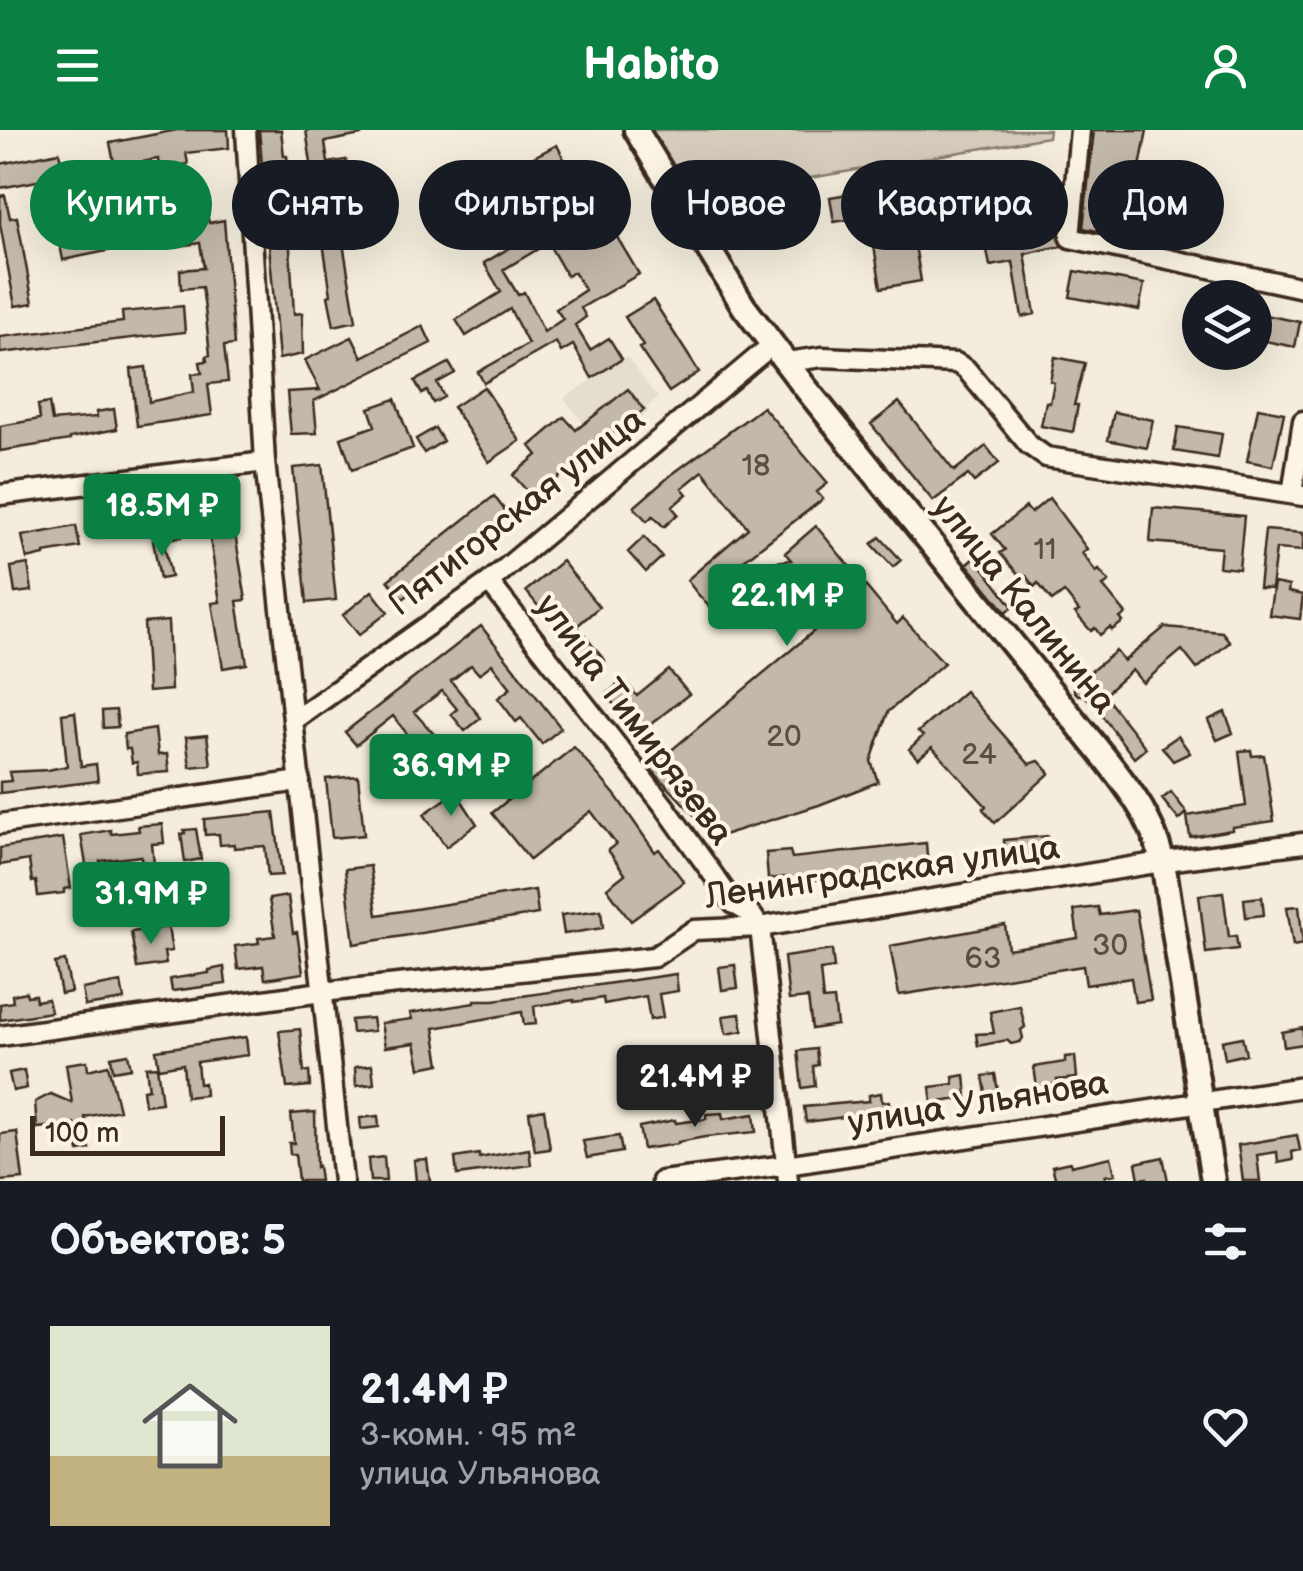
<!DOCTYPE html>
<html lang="ru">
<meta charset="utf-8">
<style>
:root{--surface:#171b24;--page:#242831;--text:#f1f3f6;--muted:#9ea1a6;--line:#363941;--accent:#0b8043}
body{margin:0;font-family:"Balsamiq Sans",sans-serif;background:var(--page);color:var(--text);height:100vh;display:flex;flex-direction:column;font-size:38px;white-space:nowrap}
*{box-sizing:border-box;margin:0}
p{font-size:32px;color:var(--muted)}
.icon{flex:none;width:55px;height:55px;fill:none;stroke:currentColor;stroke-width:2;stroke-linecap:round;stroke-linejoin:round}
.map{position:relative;height:1051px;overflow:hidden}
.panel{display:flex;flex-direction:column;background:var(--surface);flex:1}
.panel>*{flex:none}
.banner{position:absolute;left:30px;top:30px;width:1245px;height:90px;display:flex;gap:20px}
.fabs{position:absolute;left:1182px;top:150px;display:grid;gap:20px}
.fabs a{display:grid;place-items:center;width:90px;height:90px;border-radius:50%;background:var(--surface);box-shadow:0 10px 40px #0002;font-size:50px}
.scale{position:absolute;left:30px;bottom:25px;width:195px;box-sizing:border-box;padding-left:10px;border:5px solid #3b2a1e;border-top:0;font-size:28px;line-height:35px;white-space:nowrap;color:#3b2a1e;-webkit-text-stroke:8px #fcf5e5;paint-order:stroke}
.price{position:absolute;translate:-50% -85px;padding:0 22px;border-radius:10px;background:var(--accent);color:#fff;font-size:32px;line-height:65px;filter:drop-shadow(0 2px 5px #0008)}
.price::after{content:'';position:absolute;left:50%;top:60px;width:30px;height:22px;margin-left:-15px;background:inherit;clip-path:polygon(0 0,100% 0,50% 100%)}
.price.selected{background:#222;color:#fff}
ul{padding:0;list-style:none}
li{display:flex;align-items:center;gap:30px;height:250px;padding:0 50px}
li+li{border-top:2px solid var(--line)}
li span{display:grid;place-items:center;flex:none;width:280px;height:200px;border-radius:0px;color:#555}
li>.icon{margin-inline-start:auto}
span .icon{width:120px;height:120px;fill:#fffc;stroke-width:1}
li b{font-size:42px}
h2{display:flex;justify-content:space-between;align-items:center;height:120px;padding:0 50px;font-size:42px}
.chip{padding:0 35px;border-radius:45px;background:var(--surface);box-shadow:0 10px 40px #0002;font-size:35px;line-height:90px}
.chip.selected{background:var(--accent);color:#fff}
header{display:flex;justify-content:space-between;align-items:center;height:130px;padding:0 50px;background:var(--accent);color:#fff;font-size:45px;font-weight:800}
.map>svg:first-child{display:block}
</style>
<header><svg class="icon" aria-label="menu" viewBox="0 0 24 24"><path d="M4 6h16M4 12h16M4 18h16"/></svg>Habito<svg class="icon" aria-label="person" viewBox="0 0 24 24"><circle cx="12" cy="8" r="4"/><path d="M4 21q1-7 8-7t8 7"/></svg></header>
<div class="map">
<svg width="1303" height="1051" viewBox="0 0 1303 1051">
<rect width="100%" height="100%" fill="#f4eddd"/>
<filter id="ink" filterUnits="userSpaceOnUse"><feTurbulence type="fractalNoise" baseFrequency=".01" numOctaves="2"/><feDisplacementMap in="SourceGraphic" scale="20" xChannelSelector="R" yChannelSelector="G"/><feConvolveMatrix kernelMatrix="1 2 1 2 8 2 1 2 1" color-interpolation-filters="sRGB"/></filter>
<g filter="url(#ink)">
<path fill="#e5ddce" d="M627,227L658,268L646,278L649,282L602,318L564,268Z"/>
<path fill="#d6cdbd" stroke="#887c6e" stroke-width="2.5" d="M648,0H1049L1048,7L688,69Z"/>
<path fill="#c3b9aa" stroke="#3b2a1e" stroke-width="2.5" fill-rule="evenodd" d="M177,0H228L229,18L186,23L188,34L173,37L178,61L194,57L199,81L206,79L209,93L224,90L234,215L224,216L228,252L208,254L212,285L137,296L131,239L146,237L149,272L194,262L192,244L202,243L200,232L207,231L206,226L210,225L206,187L202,157L181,159L180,140L204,138L200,113L171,117L169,103L184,99L179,77L165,80L158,29L115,37L110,13Z
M259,0H281L284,26H287L289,42L296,41L299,84L288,86L294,184L302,183L303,224L279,229Z
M306,0H361V5L325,12L328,33L346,30L349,43L332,47L356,191L334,196L328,166L331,165Z
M1094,0H1147L1127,107L1083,98Z
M557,15L566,33L535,49L526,31Z
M59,22L64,46L0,58V34Z
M937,49L941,74L909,79L921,151L881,158L869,86L834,92L830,67Z
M583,50L639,144L581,178L586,187L575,195L590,220L609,208L622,229L592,248L573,215L561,222L556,212L484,253L478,242L528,214L510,179L466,206L456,190L501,162L484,133L565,85L554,67ZM548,113L567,146L574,142L585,160L556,179L563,189L544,202L524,162L518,165L503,140Z
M1025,53L1034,61L1047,59L1055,103H1058L1061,116L1025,124L1035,184L1022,187L1013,132L990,136L978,72L989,70L996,60Z
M5,65L10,88L17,87L33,173L15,176L0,94V66Z
M126,67L136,115L63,130L54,83Z
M1075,141L1144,154L1139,180L1070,167Z
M653,170L699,242L669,262L639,218L643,216L625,187Z
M183,176L185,202L0,223V207L123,192L122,182Z
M1255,183L1300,192L1295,217L1255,209Z
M423,196L431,213L314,271L317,303L291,304L287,262L320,260L305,230L352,207L362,227Z
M1055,227L1085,233L1074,275H1078L1073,302L1041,296L1046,272L1050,273L1054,253L1050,251Z
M449,233L455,243L437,253L444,267L433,273L427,261L422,264L415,251Z
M484,257L520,311L489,332L453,277Z
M628,259L644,280L578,329L582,333L568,345L565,342L534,369L513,345L537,325L530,316L564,287L576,300Z
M395,269L413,318L352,340L341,308L375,296L369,278Z
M899,272L954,341L986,316L999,333L974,352L968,345L933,371L871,294Z
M49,273L52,291L97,287L96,282L114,279L117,299L70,308V310L0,321V296L40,289L38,275Z
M763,277L828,353L817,362L823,369L735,437L791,430L785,423L816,396L897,494L903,488L944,533L888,582L871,631L878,652L819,675L723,705L718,697L699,690L650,638L821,495L796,462L773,459L750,463L726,473L714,482L696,462L687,450L748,398L703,341L682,358L687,364L672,377L678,384L664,397L653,386L647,391L634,377L671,345Z
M1258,278L1284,283L1273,336L1247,331Z
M1114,282L1153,290L1147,318L1108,310Z
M1178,297L1222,304L1218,328L1174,321Z
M435,298L443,311L424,323L416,309Z
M322,335L336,470L307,473L293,338Z
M494,366L509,386L403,469L388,450Z
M1049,368L1087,419L1082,423L1096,442L1099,440L1109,452L1103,456L1126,484L1120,488L1123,492L1112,500L1110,497L1100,505L1095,498L1091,501L1075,483L1079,481L1064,462L1052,471L1038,453L1034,457L1026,446H1020L1000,423L1005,420L992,404L1026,377L1031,383Z
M1153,378L1244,386L1239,439L1219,437L1221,418L1150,412Z
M178,379L182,407L166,409L162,382Z
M120,390L122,403L98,408L95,395Z
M76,396L80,417L44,423V425L27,429L22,406Z
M1265,400L1303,403V421L1276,419L1271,459L1259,458Z
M235,404L246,470L237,471L247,534L223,538L212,473L220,472L210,409Z
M644,407L662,427L646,442L628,422Z
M880,407L901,430L893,437L872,414Z
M163,408L171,447L160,449L153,410Z
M975,427L1013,477L1006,482L967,434Z
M562,431L599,477L577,496L605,531L591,542L526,461Z
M28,434L32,461L15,463L11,437Z
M1274,453L1289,456L1288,462L1303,465L1300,489L1269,485Z
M372,461L388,482L359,505L343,485Z
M168,491L171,560L148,562L144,493Z
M481,496L561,598L542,614L521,588L516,592L498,568L511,558L492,534L479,544L471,535L451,551L481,588L465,601L451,584L457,579L442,561L414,582L443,614L426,628L393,586L356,615L345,602Z
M1165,497L1222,502L1230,512L1197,539L1182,520L1143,553L1132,540L1104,565L1146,618L1134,628L1094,575L1084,565H1078L1074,561V551L1080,546L1084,547L1116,521L1124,531Z
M669,540L689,564L637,605L606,564L624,550L637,566Z
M965,561L1029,634L1039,631L1050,643L995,693L983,679L986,676L932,617L918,629L909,619L923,606L918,602Z
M116,580L118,597L103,598L102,581Z
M75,582L81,636L96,634L98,651L0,663V652L11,651L9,642L48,640L67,636L62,584Z
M1225,582L1233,603L1217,610L1208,590Z
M155,599L158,625L167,624L169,642L138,644L137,632L132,633L130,619H126L124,604Z
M207,605L211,635L190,637L186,607Z
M1178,606L1190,623L1173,631L1162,617Z
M574,617L616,666L655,722L659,719L684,752L631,791L607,758L625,744L608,720L616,714L591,681L530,730L492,683Z
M1251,620L1252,626L1264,625L1274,691L1232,697V700L1190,707L1187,686L1246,676L1239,621Z
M358,646L364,705L332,708L326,649Z
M456,662L477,694L446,717L424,684Z
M1171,662L1187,683L1179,690L1162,669Z
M274,682L282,745L268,746L265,716L234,718V714L220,715L219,704L205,705L204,689Z
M162,694L164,713L152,714L156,754L144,755L141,726L100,731L104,755L90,758L81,705L111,700V704L139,701L138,696Z
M196,699L201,729L185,732L181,704L185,703L184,700Z
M1047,706L1049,731L1006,735L1004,710Z
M63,708L71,758L64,759V763L38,766L36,751L32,752L29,730L0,735V718Z
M926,713L928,737L790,753L788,747L768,749L766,723L790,721L792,728Z
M370,736L377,785L535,760L538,784L354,814L345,739Z
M1223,762L1229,807L1236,806L1238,819L1206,823L1199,765Z
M288,766L293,803L297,802L303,843L265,849L263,836L238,839L235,816L259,813L258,808L275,806L269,769Z
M1262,767L1264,785L1246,787L1244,769Z
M1299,776L1303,814L1293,816L1287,777Z
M1098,777L1100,785L1136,780L1151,870L1135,872L1131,848L1086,855L1083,836L899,865L890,816L1005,795L1008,819L1078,808L1074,780Z
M601,780L603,798L564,804L561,785Z
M168,797L172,821L164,822L166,834L137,838L131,802Z
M832,820L834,838L820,840L823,870L834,869L837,895L812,899L808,868L789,870L784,827Z
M65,831L71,862L61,864L55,833Z
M735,835L738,858L722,860L719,837Z
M224,837L226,854L172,861L170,849L209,843V840Z
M676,844L678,861L659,864L663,887L650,890L646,866L604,874L603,868L574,872V870L534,876L536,894L524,895L522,882L434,898L440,934L420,938L415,913L385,917L381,893L412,889L410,883L475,873V870H494Z
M121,852L124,870L85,876L82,859Z
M26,862L27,866L35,865L36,871L48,869L51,882L0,890V874L13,872L12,865Z
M1020,876L1025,897L1021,900L1023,908L1020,912L1011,914L1007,910L978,916L976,904L994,903L990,882Z
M740,884L743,901L726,904L723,886Z
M372,888L374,901L352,903L351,890Z
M1303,898V914L1284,917L1282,902Z
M300,899L304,942L309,941L310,956L287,958L279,901Z
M246,907L248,925L197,932L199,954L204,953L205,965L186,967L183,934L159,938L156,920Z
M1242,907L1246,924L1225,929L1222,911Z
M816,919L818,935L813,936L815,956L802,958L798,921Z
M128,924L131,938L113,941L111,927Z
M1075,926L1077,948L1057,950V954L1037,957L1034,937L1065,932V927Z
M746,930L750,965L721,969L719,955L730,954L728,932Z
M87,931L88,940L108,935L119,980L85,987L90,1019L79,1021L75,994L37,998L35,972L51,964L72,973L66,934Z
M372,935L374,954L356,956L355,937Z
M157,936L162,973L145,975L143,960L149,959L146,937Z
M24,940L27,958L13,961L9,943Z
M995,944L998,961L986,963L983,946Z
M965,945L967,968L932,973L930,957L954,954L953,947Z
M881,963L882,972L889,971L890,981L806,992L804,977L869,971V965Z
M544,979L550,1019L535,1021L529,982Z
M315,982L316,1037L318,1036L320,1051H298L295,1024H290L289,1013H294L291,984Z
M722,983L723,989L754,984L756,1002L705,1007L678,1012V1014L643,1019L639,997L675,990L676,993L706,989V984Z
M378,986L379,997L361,999L360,988Z
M17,1002L23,1049L0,1051V1004Z
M1297,1005L1300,1020L1292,1022L1293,1030L1278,1033L1277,1022L1257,1025L1260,1051H1243L1238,1015Z
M619,1006L622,1022L587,1028L583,1011Z
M529,1019L531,1035L457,1045L455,1028L479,1024V1028Z
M384,1027L386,1051H370L368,1029Z
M1111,1027L1115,1044L1105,1046L1106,1051H1056L1052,1036L1070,1032L1071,1036Z
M1163,1027L1168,1051H1147V1048L1139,1049L1136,1033Z
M427,1029L430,1051H416L414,1030Z"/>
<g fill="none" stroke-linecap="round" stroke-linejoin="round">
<g stroke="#3b2a1e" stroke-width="25">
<path id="minor" d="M246,0L265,332L343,1051
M1080,0L1070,108L1303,158
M787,232L822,227L956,233L966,239L1029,315L1046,327L1303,366
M1292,364L1303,291
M0,365L265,332
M489,452L665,677L734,774L751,784L760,797L788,1051
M293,591L489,452L773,214
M0,694L300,651
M0,906L322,862L654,827L694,800L760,797L1174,730L1303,713
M662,1051L786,1035L1303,957"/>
</g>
<g stroke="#3b2a1e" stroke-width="30">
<path id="major" d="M636,0L744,177L804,256L1108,632C1137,669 1157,697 1165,744L1213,1051"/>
</g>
<use href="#minor" stroke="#fcf5e5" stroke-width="18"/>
<use href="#major" stroke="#fcf5e5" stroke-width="22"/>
</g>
</g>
<g text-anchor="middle" stroke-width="8" stroke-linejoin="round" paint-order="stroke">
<g font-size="30" fill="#5d4e41">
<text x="756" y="345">18</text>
<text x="1045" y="429">11</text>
<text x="784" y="616">20</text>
<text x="979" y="634">24</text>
<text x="1110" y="825">30</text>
<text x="983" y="838">63</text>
</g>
<g font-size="35" fill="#3b2a1e" stroke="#fcf5e5">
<text transform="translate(516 381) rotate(-38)" y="12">Пятигорская улица</text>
<text transform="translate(1025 474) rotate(51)" y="12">улица Калинина</text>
<text transform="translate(635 589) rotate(53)" y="12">улица Тимирязева</text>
<text transform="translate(882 741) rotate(-8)" y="12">Ленинградская улица</text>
<text transform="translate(978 972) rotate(-9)" y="12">улица Ульянова</text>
</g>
</g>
</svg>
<div class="fabs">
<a><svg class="icon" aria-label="layers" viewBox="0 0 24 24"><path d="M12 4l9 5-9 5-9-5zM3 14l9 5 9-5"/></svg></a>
</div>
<div class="scale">100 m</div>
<b class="price" style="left:162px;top:429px">18.5M ₽</b>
<b class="price" style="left:787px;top:519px">22.1M ₽</b>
<b class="price" style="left:451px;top:689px">36.9M ₽</b>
<b class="price" style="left:151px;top:817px">31.9M ₽</b>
<b class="price selected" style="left:695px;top:1000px">21.4M ₽</b>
<div class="banner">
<a class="chip selected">Купить</a>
<a class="chip">Снять</a>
<a class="chip">Фильтры</a>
<a class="chip">Новое</a>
<a class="chip">Квартира</a>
<a class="chip">Дом</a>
</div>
</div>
<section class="panel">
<h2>Объектов: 5<svg class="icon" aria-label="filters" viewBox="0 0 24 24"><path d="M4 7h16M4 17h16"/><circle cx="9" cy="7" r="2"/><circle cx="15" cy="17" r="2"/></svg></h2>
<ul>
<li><span style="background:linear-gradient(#dfe7d0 65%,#c2b280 0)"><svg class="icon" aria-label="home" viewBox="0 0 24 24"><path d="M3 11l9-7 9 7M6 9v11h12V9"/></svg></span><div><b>21.4M ₽</b><p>3-комн. · 95 m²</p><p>улица Ульянова</p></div><svg class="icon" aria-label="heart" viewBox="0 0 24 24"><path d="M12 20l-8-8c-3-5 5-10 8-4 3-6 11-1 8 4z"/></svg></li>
</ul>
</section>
